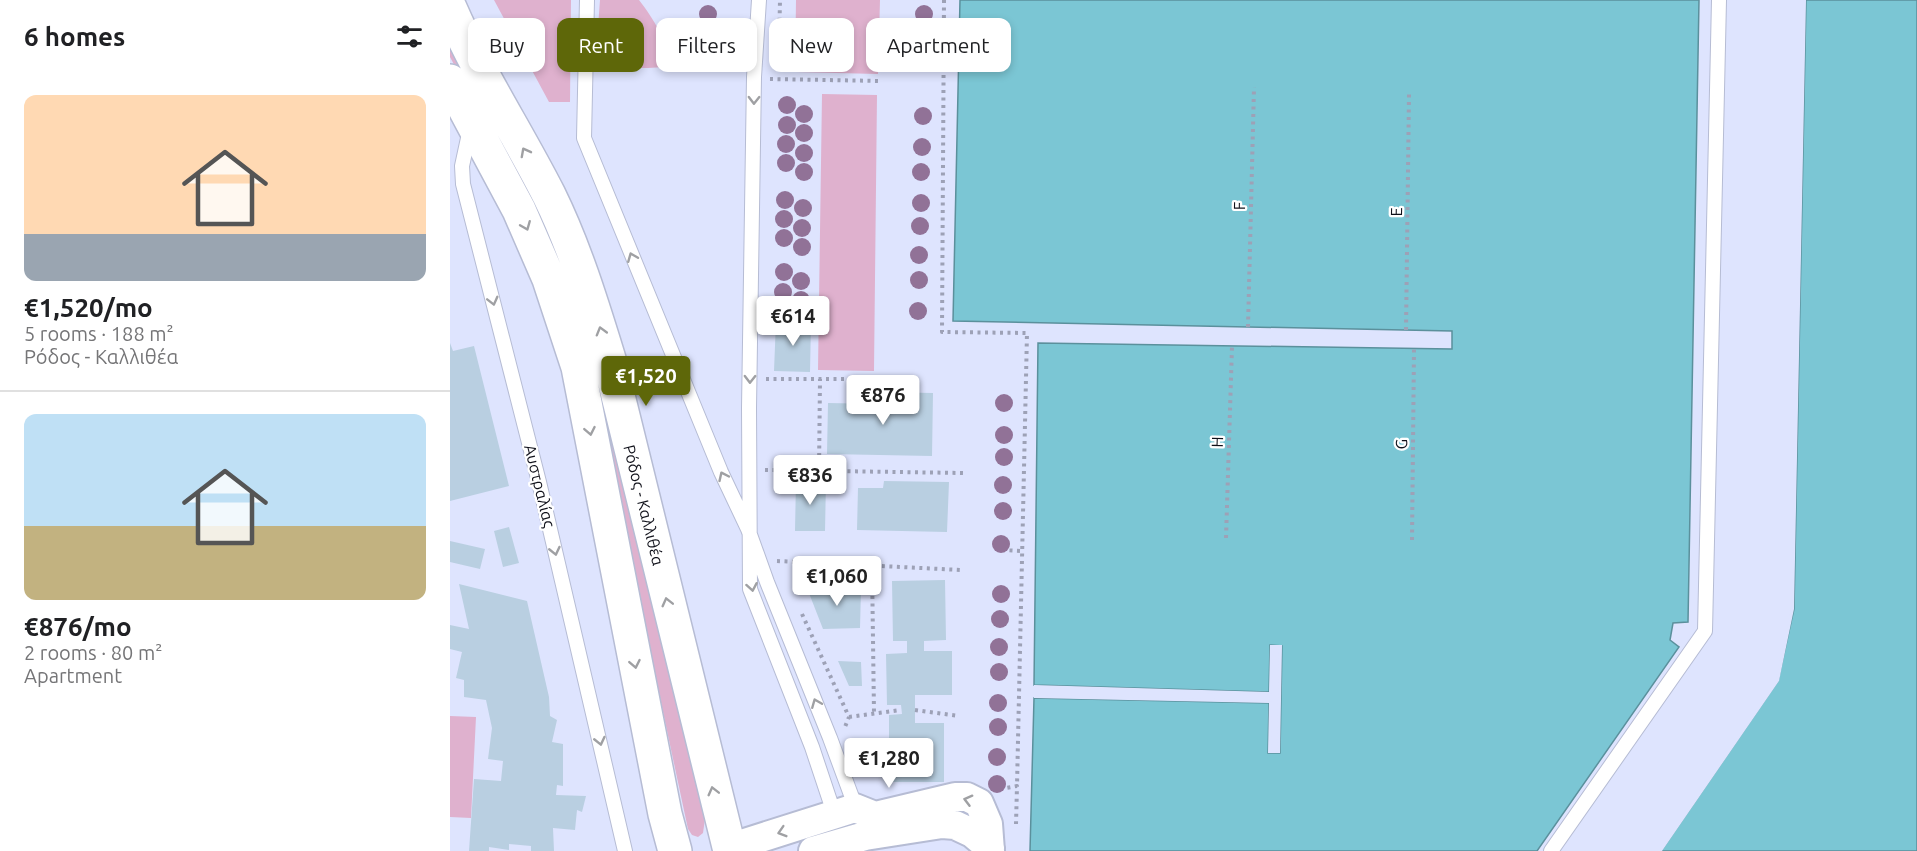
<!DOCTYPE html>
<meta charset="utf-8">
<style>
:root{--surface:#fff;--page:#f6f6f6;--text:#202124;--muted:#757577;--line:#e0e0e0;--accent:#5e6709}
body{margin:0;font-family:Ubuntu,sans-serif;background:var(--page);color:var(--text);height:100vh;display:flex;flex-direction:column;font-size:22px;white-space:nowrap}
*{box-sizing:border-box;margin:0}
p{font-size:20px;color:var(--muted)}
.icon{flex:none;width:33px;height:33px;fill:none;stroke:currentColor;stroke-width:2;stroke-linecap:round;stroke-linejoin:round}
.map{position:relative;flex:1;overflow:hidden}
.sheet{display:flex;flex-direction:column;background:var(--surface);width:450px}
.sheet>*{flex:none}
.banner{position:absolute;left:18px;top:18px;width:570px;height:54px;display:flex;gap:12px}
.price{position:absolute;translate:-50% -51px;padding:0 14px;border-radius:6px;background:#fff;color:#222;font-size:20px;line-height:39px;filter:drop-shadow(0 2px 3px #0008)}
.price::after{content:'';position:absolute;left:50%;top:36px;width:18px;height:14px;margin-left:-9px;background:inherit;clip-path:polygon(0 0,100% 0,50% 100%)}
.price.current{background:var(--accent);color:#fff}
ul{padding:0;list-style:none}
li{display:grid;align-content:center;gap:12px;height:318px;padding:0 24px}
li+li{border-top:2px solid var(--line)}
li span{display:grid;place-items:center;height:186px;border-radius:12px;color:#555}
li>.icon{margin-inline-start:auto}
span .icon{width:108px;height:108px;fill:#fffc;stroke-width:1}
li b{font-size:26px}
h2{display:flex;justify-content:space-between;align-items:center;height:72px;padding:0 24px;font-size:26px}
.tag{padding:0 21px;border-radius:12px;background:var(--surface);box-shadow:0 3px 9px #0003;font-size:21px;line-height:54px}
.tag.current{background:var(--accent);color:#fff}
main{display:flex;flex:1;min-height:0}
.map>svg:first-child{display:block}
</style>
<main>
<section class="sheet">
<h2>6 homes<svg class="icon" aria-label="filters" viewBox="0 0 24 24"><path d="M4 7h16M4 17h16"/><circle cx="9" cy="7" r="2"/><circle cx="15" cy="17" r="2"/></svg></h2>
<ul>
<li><span style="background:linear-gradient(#ffd9b3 75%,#9aa5b1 0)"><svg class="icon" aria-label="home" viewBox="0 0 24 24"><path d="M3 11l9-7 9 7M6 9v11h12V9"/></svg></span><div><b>€1,520/mo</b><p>5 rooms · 188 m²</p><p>Ρόδος - Καλλιθέα</p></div></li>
<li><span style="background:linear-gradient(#bfe0f5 60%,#c2b280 0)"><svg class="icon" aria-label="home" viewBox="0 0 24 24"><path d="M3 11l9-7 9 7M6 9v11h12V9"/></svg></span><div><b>€876/mo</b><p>2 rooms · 80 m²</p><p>Apartment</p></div></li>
</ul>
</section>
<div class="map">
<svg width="1467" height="851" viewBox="0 0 1467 851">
<rect width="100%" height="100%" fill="#dee4fe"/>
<path fill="#dfb1ce" d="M44,0H121L120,102H99Z
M150,0H189C203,18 219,43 220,67C200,67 152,75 149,48C147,33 149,15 150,0Z
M346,0H430L428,74L345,72Z
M0,39L85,198L145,352L255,819L253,833L248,837L242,835L238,829L137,356L56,163L0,57Z
M372,94L427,95L424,371L368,370Z
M0,716L26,717L21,818L0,817Z"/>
<path fill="#7bc6d4" stroke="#5b909c" stroke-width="1.5" d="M510,0H1249L1238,622L1223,623L1220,640L1229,647L1087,851H580L584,698L819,703L818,753H830L832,646L820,645L819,692L584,685L588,343L1002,349V331L503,321Z
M1356,0H1467V851H1211L1328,681L1344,609Z"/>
<path fill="#dee4fe" d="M1353,0H1356L1344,609L1329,681L1212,851H1208L1326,679L1341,609Z
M820,645H832L830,753H818L819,703L584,698V695L820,700L822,703L821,750H827L829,648H823L822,692L820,695L584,688V685L819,692Z"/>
<path fill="#b9cfe1" d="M326,321L361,322L360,372L324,371Z
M0,343L3,351L24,346L59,486L0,501Z
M429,392L483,393L482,456L377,454L378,403L429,404Z
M346,481H376L375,531H345Z
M434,481L499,482L497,532L407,530L408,488H433Z
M59,527L69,563L53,567L44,531Z
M0,541L35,549L30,569L0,562Z
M495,580L496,640L474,641V651H502V695H465V723H494V782H439V715L452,714L451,705H437L436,654L457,653V641H443L442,581Z
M9,584L77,601L99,697L100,716L107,720L102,742L113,744V786L107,785L106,795L136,796L132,812L127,810L125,830L103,828L104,851H81V846L59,844V850L39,847V851H19L24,779L51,781L53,761L38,759L42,728L36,700L14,697V680L6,678L12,652L0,649V625L19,629Z
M357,588L411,589L410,628L373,629Z
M388,661L411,662L412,686H399Z"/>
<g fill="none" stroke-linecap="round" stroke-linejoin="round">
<g stroke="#b6bcd4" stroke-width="16">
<path id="lane" d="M137,0L134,138L271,472L298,529L317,582L380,738L407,811
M309,0L304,77L299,408L300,589L362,747L385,816
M20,129L12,166L13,184L89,482L175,851
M1101,851L1255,631L1269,0"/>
</g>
<g stroke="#b6bcd4" stroke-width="32">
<path id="street" d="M279,848L405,808L425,816L505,797H517L529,803L538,824L540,851
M363,851L415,836L492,824L505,825L522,833L540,848"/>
</g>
<g stroke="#b6bcd4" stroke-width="36">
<path id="secondary" d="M0,8C28,73 67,132 99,195C125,248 142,304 159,359L280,851
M0,81L69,210L99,279L128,367L215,814L225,851"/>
</g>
<path stroke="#9da1b6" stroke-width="4" stroke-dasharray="3 4.5" stroke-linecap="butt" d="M494,0L492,332L577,333L567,786
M324,57L329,48L330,0
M320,79L431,81
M798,327L804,87
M956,330L959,94
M316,379H427
M315,470L513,473
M369,471L370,379
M776,538L782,346
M962,540L964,349
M552,550L572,551
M327,561L512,570
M422,566L424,713
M352,614L399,717L395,727
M465,710L509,716
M399,717L451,710
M550,789L567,786L566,824"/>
<use href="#lane" stroke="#fff" stroke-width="14"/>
<use href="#street" stroke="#fff" stroke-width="28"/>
<use href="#secondary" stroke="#fff" stroke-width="33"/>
</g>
<g fill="#917297">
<circle cx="258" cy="14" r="9"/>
<circle cx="474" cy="14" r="9"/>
<circle cx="232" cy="39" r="9"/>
<circle cx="473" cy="43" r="9"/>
<circle cx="270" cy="49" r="9"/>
<circle cx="236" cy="57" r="9"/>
<circle cx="337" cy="105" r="9"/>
<circle cx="354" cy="114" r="9"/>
<circle cx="473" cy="116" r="9"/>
<circle cx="337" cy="125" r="9"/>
<circle cx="354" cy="133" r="9"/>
<circle cx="336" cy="144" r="9"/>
<circle cx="472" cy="147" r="9"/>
<circle cx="354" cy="153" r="9"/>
<circle cx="336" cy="163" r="9"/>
<circle cx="354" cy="172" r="9"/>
<circle cx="471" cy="172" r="9"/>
<circle cx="335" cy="200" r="9"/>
<circle cx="471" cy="203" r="9"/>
<circle cx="353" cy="208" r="9"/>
<circle cx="334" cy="219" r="9"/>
<circle cx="470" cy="226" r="9"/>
<circle cx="352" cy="228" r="9"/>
<circle cx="334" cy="238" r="9"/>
<circle cx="352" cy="247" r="9"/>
<circle cx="469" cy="255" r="9"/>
<circle cx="334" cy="272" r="9"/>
<circle cx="469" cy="280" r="9"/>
<circle cx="351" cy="281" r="9"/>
<circle cx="333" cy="292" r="9"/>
<circle cx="351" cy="300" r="9"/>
<circle cx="333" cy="311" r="9"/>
<circle cx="468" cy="311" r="9"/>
<circle cx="351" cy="320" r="9"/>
<circle cx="554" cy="403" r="9"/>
<circle cx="554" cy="435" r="9"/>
<circle cx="554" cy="457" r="9"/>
<circle cx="553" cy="485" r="9"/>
<circle cx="553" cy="511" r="9"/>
<circle cx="551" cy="544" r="9"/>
<circle cx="551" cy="594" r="9"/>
<circle cx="550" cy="619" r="9"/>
<circle cx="549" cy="647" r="9"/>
<circle cx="549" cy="672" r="9"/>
<circle cx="548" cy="703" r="9"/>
<circle cx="548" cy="727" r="9"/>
<circle cx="547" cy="757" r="9"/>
<circle cx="547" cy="784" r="9"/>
</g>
<defs><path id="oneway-chevron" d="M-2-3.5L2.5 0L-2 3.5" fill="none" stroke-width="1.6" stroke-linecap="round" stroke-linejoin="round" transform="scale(1.5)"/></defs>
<g stroke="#9fa0a3">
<use href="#oneway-chevron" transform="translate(304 100) rotate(91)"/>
<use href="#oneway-chevron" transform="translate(75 152) rotate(-118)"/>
<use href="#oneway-chevron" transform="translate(76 226) rotate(68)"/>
<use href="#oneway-chevron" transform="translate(182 257) rotate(-112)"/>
<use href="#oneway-chevron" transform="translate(43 301) rotate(76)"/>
<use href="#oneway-chevron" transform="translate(151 331) rotate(-106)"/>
<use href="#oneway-chevron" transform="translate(300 379) rotate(91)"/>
<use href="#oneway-chevron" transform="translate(140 431) rotate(79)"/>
<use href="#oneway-chevron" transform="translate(273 476) rotate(-115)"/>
<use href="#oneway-chevron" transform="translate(105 551) rotate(77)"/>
<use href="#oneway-chevron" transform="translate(302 587) rotate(80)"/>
<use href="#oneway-chevron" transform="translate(217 602) rotate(-104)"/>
<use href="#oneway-chevron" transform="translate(185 664) rotate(79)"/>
<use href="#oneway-chevron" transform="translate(366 703) rotate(-112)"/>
<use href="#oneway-chevron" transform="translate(150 741) rotate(77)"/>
<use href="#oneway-chevron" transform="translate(263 791) rotate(-104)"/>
<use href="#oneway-chevron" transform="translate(518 800) rotate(-165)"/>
<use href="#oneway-chevron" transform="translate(332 832) rotate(163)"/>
</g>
<g text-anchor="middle" stroke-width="4.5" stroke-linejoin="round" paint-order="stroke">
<g font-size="16" fill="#10111a" stroke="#fff">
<text transform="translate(789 206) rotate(-89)" y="6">F</text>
<text transform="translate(946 212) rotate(-89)" y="6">E</text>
<text transform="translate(767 442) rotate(-88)" y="6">H</text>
<text transform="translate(951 444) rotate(-89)" y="6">G</text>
<text transform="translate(90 486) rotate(76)" y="6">Αυστραλίας</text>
<text transform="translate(194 505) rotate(76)" y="6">Ρόδος - Καλλιθέα</text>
</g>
</g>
</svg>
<b class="price" style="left:343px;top:347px">€614</b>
<b class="price current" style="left:196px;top:407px">€1,520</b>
<b class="price" style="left:433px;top:426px">€876</b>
<b class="price" style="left:360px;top:506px">€836</b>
<b class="price" style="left:387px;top:607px">€1,060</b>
<b class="price" style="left:439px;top:789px">€1,280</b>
<div class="banner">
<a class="tag">Buy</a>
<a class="tag current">Rent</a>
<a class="tag">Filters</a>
<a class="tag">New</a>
<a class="tag">Apartment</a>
</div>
</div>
</main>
